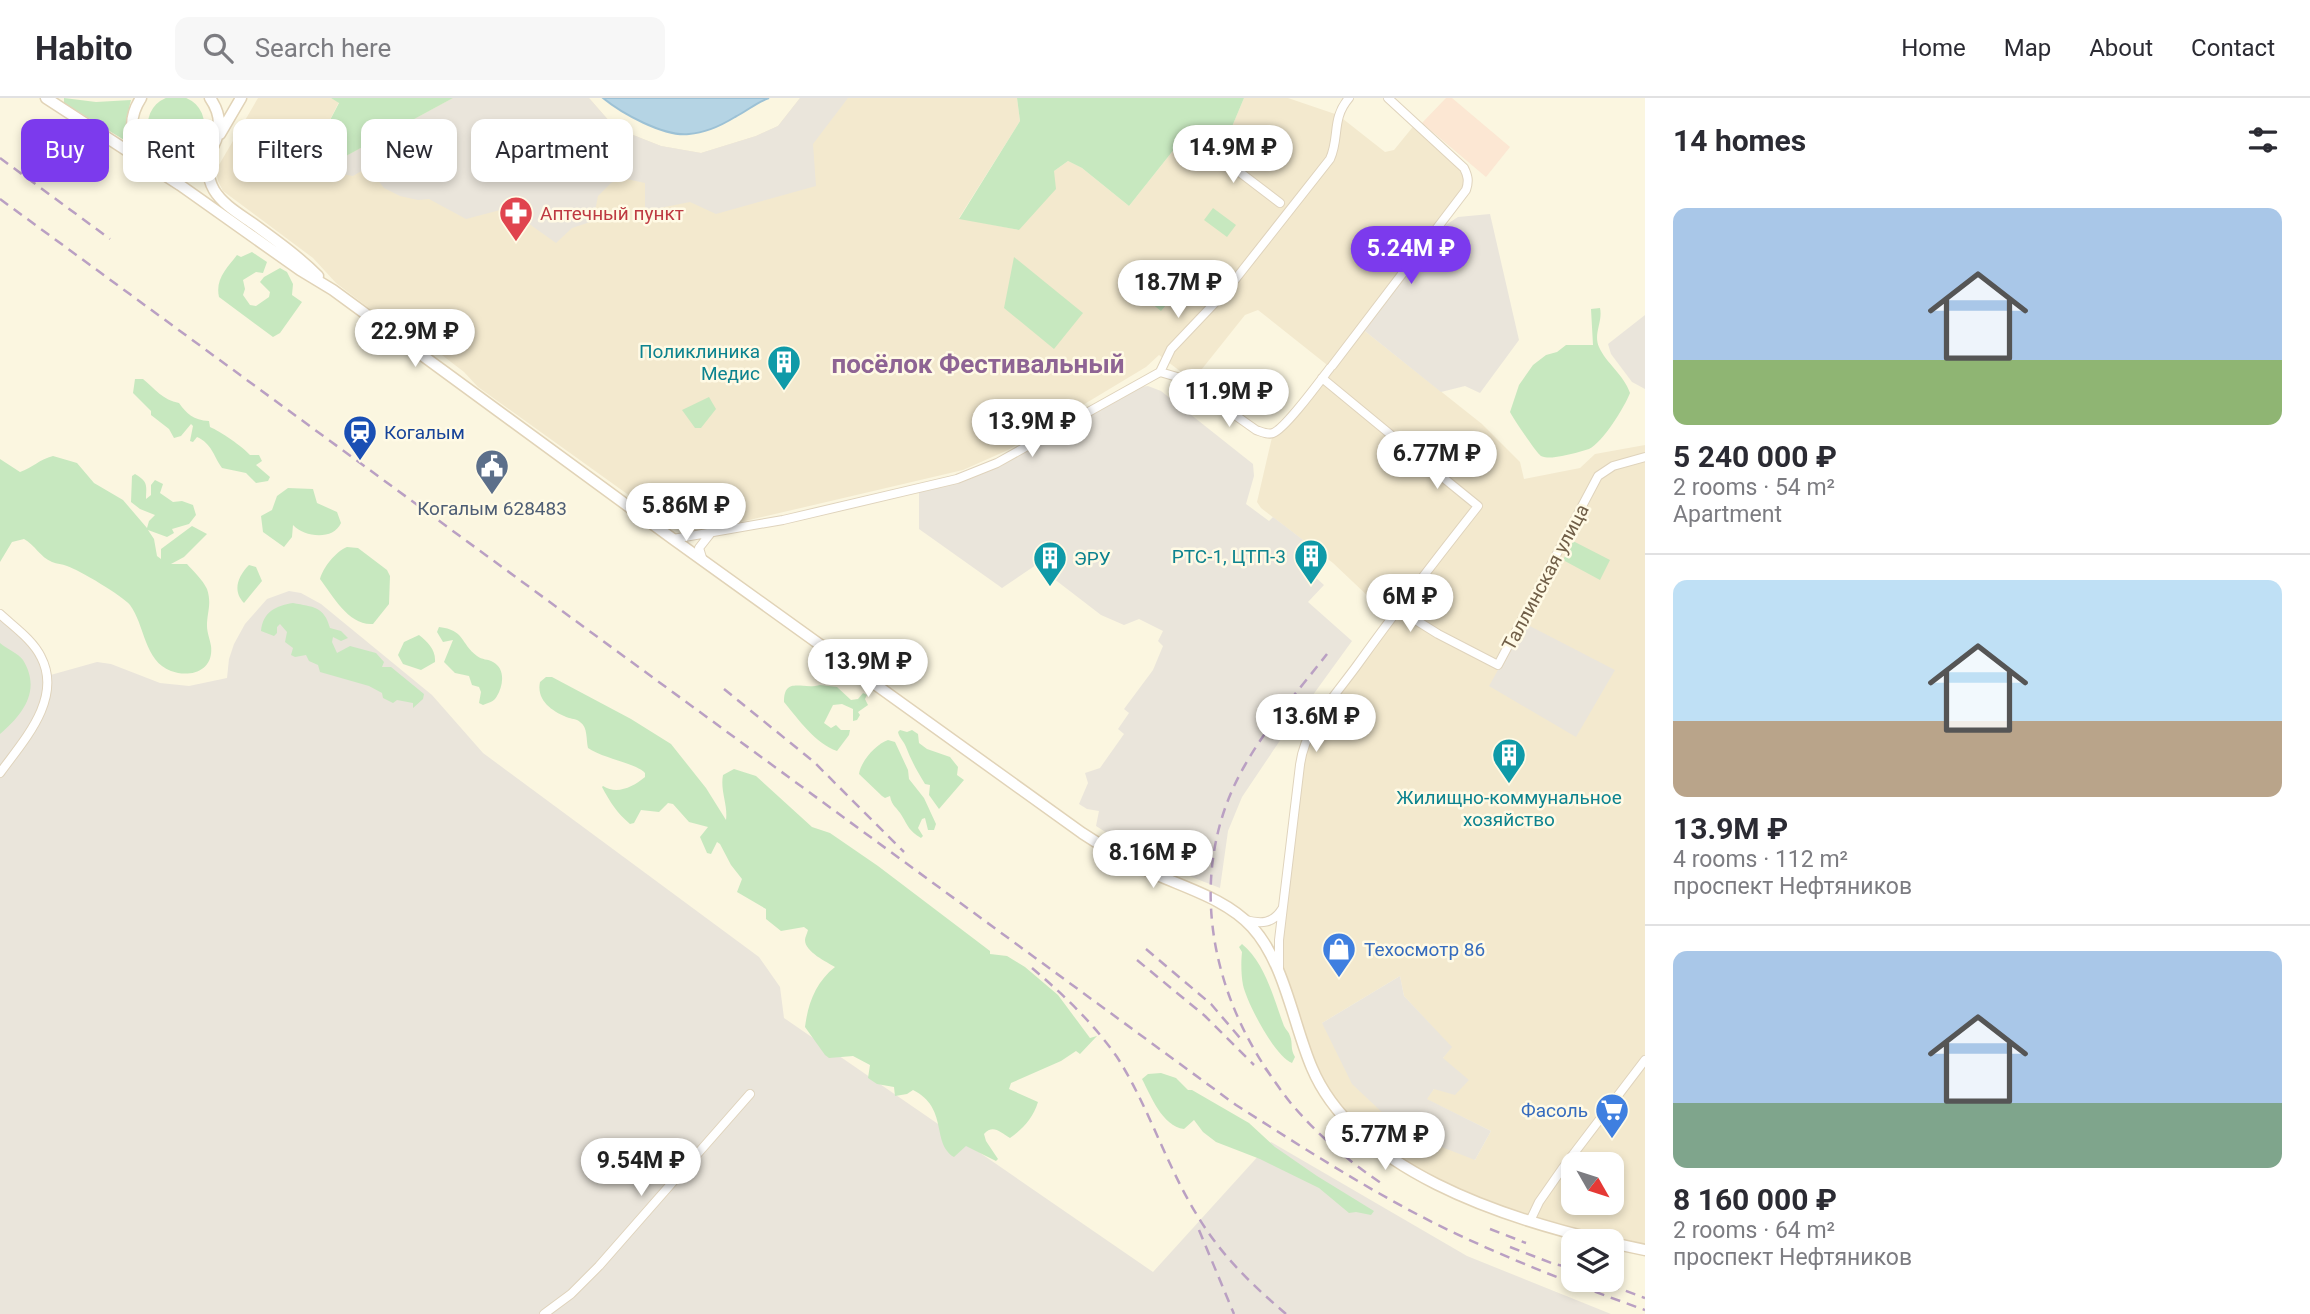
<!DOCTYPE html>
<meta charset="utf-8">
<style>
:root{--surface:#fff;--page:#f7f7f7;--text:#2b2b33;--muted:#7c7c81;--line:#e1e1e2;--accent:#7c3aed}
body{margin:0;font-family:Roboto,sans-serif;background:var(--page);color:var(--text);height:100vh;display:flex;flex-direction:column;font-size:26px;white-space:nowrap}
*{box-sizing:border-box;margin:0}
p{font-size:23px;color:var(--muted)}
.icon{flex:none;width:38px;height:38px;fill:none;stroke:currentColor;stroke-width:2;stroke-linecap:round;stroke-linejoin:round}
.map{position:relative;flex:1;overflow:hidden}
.panel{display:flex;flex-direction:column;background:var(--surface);width:665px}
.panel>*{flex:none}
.top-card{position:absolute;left:21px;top:21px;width:665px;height:63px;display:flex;gap:14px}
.needle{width:46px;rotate:129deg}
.tools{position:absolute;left:1561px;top:1054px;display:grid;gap:14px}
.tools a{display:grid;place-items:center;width:63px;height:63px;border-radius:14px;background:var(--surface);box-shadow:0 4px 10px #0003;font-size:35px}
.price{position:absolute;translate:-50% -60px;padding:0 16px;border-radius:24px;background:#fff;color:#222;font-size:23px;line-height:46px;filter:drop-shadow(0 2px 4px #0008)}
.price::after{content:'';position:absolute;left:50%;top:42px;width:21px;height:16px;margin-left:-10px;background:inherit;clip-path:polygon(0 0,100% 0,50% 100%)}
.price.current{background:var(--accent);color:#fff}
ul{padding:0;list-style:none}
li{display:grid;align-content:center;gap:14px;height:371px;padding:0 28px}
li+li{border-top:2px solid var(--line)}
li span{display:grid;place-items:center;height:217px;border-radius:14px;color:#555}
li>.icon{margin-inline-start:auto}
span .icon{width:126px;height:126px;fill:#fffc;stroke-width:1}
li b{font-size:30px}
h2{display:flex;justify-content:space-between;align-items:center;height:84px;padding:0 28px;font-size:30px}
.pill{padding:0 24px;border-radius:14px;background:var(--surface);box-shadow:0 4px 10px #0003;font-size:24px;line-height:63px}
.pill.current{background:var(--accent);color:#fff}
header{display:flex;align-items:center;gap:42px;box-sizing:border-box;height:98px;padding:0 35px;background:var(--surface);border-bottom:2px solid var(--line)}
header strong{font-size:33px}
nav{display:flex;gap:38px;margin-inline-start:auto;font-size:24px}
.search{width:490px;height:63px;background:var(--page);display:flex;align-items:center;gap:18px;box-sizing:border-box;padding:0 24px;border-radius:14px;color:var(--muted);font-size:26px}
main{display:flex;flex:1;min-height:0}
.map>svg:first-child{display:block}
</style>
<header>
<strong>Habito</strong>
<div class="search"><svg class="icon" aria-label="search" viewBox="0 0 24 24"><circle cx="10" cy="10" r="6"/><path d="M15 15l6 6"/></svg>Search here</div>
<nav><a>Home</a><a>Map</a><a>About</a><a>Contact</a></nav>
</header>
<main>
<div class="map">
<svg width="1645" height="1216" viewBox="0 0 1645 1216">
<rect width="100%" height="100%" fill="#fbf6e0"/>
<path fill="#f3e9ce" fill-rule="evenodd" d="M258,0H331L339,4L306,69L346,58L453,0H589L610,24L623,33L661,48L701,55L756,38L778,28L800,0H1017L1020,23L959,120L1019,132L1054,73L1068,63L1082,70L1129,108L1183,40L1208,42L1222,46L1226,43L1244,0H1288L1338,17L1385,54L1394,52L1416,25L1464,70L1468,85L1361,230L1482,326L1520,364L1524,381L1580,370L1595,356L1645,347V1152L1483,1106L1380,1051L1322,991L1279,864L1305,642L1391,520L1333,465L1261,410L1257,404L1273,335L1331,270L1258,212L1245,217L1194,281L1189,280L1159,257L1146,269L1008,352L963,372L741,424L676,431L478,289L464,274L438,254L421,250L336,185L313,160L223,93L218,83L216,72ZM1400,878L1404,898L1451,949L1443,960L1434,991L1426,1001L1491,1033L1475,1062L1322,925ZM1573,1066H1612V1104H1573Z"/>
<path fill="#fce7d3" d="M1446,0H1452L1510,49L1486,79L1422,25Z"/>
<path fill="#eae5db" d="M453,0H589L610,24L623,33L661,48L701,55L756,38L778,28L800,0H848L813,46L816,88L716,116L690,104L645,113V85L622,80L611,85L598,98L593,123L572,130L556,145L511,113L504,111L466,121L429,101L418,102L400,98L384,90L368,69L353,78L305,70L346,58Z
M1490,116L1519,242L1480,295L1465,288L1441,294L1361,230L1441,130L1458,119Z
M1645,217V291L1632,284L1611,256L1608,246Z
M1148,288L1161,293L1253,366L1254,378L1246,406L1269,423L1273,419L1328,461L1314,478L1324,487L1308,504L1352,543L1281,641L1242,699L1228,733L1220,790L1153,764L1096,728L1099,713L1087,711L1079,706L1088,685L1085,675L1100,670L1124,636L1118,631L1129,615L1124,611L1153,572L1163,548L1158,543L1163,533L1139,521L1124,527L1101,517L1036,467L1002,490L919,431V391L975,375L1128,290Z
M289,493L301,495L321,506L432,597L483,655L759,859L780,889L784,920L1153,1174L1271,1044L1467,1158L1611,1216H0V516L36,550L47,578L97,564L111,566L160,585L189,588L227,580L229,561L234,546L245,526L267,501Z
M1524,525L1615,572L1576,639L1489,588Z
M1400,878L1404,898L1452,949L1443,960L1469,982L1455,997L1434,991L1427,1001L1491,1033L1475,1062L1403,1034L1352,986L1322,925Z"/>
<path fill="#c7e8bf" d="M148 26a28 28 0 1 1 56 0a28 28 0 1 1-56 0Z
M64,0L96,4L131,2L126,23L129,45L64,5Z
M331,0H453L346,58L305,70L339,5Z
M1017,0H1244L1226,43L1222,46L1208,42L1200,53L1183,40L1129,108L1082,70L1068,63L1054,73L1056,91L1019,132L959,121L1020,23Z
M1213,110L1236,127L1227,139L1204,122Z
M252,154L267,164L263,175L256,174L243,182L245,191L243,197L250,207L256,208L269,199L270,194L260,184L264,179L280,170L287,174L293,186L292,197L302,204L280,235L273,239L219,199C215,181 227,170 237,157L241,159Z
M1014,159L1083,215L1054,251L1004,210Z
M1151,185L1171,201L1161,213L1141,197Z
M1600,210C1603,224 1593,236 1599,249C1606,265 1624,277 1630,295C1624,310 1603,344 1589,351C1580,354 1571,356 1562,358C1555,359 1548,361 1541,358C1537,356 1513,320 1510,314L1519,287L1533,267L1546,257L1557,254L1566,247H1593L1591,211Z
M135,281H143C155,291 163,302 179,305C187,316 193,322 209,323L210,329C220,333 243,349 250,357H259L262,363L256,367L270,379L268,383L256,385L246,375L222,370C213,357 212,346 197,339L193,344L190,343L193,328L191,326L181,338L174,340L169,331L151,317V313L133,295Z
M709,299L716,311L701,330H695L682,312Z
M53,358L77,365L94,385L123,402L147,430L149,423L155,417L140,411L131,404L132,378L135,376C149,384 146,388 146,401L151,397V387L155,382L163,386L160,395L173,404L182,403L193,407L196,417L189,426L172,431L174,435L167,439L148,432L154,441L157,458L161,461V451L192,428L207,436L184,459L171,466H187C193,473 203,482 207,491C212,506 207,514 207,528C207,535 210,541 211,548C214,573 190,580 171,573C144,563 145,527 130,507C123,498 79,472 67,468C62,466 57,466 52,464C40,459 35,447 24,441L12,444L0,464V361L20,374C32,370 40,361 53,358Z
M288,390L313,391L317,405L337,414L341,425C333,443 304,439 293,427L292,439L284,449L263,434L261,418L272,412L277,398Z
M1573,443L1610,462L1600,482L1563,462Z
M347,449L358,450L387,472L390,478L389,506L373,526C349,528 333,498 320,481C323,470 335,454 347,449Z
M249,467L256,469L262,483L244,505C232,493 238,478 249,467Z
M293,505C313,509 324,508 330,530L341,533L348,540L341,543L333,539L332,544L337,555L350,548L376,555L384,564L382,569H391L424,596L423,601L413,610V605L397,602L393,605L383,600L382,595L369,588L320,574L318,567L309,563L306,557L295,559L291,557L293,550L285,544L287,534L280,526L277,529V535L274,538L261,533C263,514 275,508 293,505Z
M439,529C465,532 460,545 477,558C482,562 488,561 493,564C506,571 503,588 497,598C494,604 488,605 483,607L479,605L481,594L479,589L472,587L469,578L455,575L444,564L453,542L443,544L437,534Z
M419,537C428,544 436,552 435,564L421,572L403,566L398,557L404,544Z
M0,545C7,551 18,555 23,562C42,593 22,617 0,636Z
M546,579H552L631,621L671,646L706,690L726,722C728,707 720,693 723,677L734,671L756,678L812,729L830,735L878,768L990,853V856L1007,858L1025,869L1058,897L1090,940L1097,938L1080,956L1076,953L1061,963L1011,985L1009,991L1038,1004C1033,1020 1023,1031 1010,1040C1000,1034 993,1026 984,1036L986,1043L998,1061L996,1063L966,1048L954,1059C931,1045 949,1010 913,992L907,996L895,998L894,989L877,986L868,980L870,967L853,958L829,960L825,957L805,929C808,905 816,884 835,869C827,864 805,854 805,842C805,839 807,836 808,832L804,829L781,833L766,821V811L737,794L742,781L731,767L720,746L717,744L711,756L707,755L700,739L708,729L689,724L673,706L668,705L659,714L641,712L634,725L630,726C617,715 610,704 602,689L603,688C617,697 633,689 645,679V675C636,665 604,661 588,650C586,642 588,629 580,624C577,621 573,621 569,620C553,614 536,603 540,584Z
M820,587L837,589L851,602L858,601L863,595L867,597L865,601L868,607L858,614L860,617L857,622L853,623V611L842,606L833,607L824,625L831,630L836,627L841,632H850L849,637L837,653C816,646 798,621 784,604C784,578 802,592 820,587Z
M900,632L907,634L912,632L918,636L919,645L927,651L950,659L958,669L957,677L964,682L939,711L929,697L930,687L925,686C917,673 911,662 906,649C904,643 899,640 898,634Z
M888,642L895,644L908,672L909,681L924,700L936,726L934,732H928L925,720L922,721L918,730L923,738L921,740C909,733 908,728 902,718C897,709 892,709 890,698L885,700L882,698L859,676C861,663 876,646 888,642Z
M1242,846C1266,866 1274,902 1284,928C1286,932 1289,934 1290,938C1293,945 1290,951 1295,959L1292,965C1275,959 1247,905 1243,887C1241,877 1241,863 1242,854L1239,849Z
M1161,975L1176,980L1188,992H1192L1249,1025L1275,1049L1317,1078L1374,1113L1371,1117L1356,1114L1349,1115L1319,1090L1260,1061L1216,1044L1203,1034L1194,1022L1184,1031C1162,1028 1151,998 1142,981L1148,976Z"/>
<path fill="#b5d4e4" stroke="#9cc1d5" stroke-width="2" d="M603,0H769C757,4 747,13 735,19C722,27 704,35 689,36C664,39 621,15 603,0Z"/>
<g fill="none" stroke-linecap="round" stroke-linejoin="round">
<g stroke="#dfd3bc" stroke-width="10">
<path id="minor" d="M1204,47L1280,105
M1230,188L1330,61C1340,39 1331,21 1349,0
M1332,268L1466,92C1469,83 1468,78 1464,70L1388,0
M1160,274L1184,281L1256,332C1262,334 1268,337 1273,335C1285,331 1320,283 1330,270
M1160,274L1171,251L1228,191
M1322,280L1413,355
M673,441L783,422L957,381L997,365L1160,274
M703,463L699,450L710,436
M1398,511L1438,536L1498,567L1598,378L1613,368L1645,359
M0,516C14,529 33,542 41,559C63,601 23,643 0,675
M1245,822C1261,826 1273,826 1282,811
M1279,871V842L1300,667C1305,628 1335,598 1358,566C1396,513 1437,460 1478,408L1414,356
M1530,1123L1539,1104L1562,1071L1645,962
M544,1216L571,1196L599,1168L750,996"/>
</g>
<g stroke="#e1d3b7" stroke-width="13">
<path id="secondary" d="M46,0L180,87L300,172L333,192L673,441L1082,735C1105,750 1129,765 1155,776C1189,791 1227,802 1252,829C1285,865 1293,926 1312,970C1355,1072 1504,1120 1603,1143
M141,0C104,57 194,100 216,42C222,27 219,13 210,0
M220,36L241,0
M212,50C207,64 206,78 214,92C223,107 241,117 255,127C277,143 299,159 318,178
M1612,1145L1645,1152"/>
</g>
<use href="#minor" stroke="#fff" stroke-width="8"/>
<use href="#secondary" stroke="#fff" stroke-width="10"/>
<path stroke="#baa0c3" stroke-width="2.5" stroke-dasharray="10 7" stroke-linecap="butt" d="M0,60L110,141
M0,101L1236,1007C1302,1049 1368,1092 1438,1127C1505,1160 1575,1187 1645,1212
M724,591L814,664L904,754
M1146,851L1211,906L1240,940
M1137,862L1205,918L1254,967
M1032,870C1063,896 1094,926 1117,959C1149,1009 1166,1067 1197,1117C1220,1156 1251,1186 1286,1216
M1265,970C1275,983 1284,998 1295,1010C1321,1040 1351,1065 1384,1087
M1271,978C1207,886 1187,767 1245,667C1267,628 1299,592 1327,556
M1490,1131L1526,1145
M1199,1132L1234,1216
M1510,1149L1554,1166L1573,1170
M1594,1181L1645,1200"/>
</g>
<defs>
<g id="pharmacy-pin" transform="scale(1.75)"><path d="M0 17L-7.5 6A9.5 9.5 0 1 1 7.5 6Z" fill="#e0444e" stroke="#fffae5"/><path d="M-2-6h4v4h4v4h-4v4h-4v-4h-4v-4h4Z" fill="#fff"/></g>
<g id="building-pin" transform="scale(1.75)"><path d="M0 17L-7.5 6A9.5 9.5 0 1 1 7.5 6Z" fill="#0f9aa8" stroke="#fffae5"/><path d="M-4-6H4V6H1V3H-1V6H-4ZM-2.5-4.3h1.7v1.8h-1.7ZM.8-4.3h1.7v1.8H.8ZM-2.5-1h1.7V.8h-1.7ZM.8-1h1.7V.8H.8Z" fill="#fff"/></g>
<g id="station-pin" transform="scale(1.75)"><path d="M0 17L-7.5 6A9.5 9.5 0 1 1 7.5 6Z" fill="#1a4fb4" stroke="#fffae5"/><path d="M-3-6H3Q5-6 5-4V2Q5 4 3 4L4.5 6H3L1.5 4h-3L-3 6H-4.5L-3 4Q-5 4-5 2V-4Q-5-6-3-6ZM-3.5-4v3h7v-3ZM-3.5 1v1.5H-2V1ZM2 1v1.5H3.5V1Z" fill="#fff"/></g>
<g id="civic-pin" transform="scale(1.75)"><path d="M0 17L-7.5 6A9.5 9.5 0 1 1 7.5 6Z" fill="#5c6f8a" stroke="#fffae5"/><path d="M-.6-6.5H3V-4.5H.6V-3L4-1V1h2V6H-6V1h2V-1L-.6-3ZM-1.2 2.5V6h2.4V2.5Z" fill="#fff"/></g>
<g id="shop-pin" transform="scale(1.75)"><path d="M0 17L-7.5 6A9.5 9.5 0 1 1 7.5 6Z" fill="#3f7fe0" stroke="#fffae5"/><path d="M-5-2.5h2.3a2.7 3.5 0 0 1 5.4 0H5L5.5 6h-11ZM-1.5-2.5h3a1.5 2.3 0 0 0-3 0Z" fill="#fff"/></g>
<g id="supermarket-pin" transform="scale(1.75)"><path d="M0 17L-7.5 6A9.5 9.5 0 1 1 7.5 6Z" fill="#3f7fe0" stroke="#fffae5"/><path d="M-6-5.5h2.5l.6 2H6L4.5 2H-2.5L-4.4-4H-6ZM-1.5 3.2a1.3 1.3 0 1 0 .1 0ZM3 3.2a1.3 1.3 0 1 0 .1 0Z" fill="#fff"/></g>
</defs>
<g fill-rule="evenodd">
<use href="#pharmacy-pin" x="516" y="115"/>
<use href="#building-pin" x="784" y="264"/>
<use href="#station-pin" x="360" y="334"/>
<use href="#civic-pin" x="492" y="368"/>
<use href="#building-pin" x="1311" y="458"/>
<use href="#building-pin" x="1050" y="460"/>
<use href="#building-pin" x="1509" y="657"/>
<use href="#shop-pin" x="1339" y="851"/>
<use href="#supermarket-pin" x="1612" y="1012"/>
</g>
<g text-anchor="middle" stroke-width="5" stroke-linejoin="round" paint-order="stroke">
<g font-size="19" fill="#be3a42" stroke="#fffae5" text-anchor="start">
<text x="540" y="122">Аптечный пункт</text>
</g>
<g font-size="19" fill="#0d838f" stroke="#fffae5" text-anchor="end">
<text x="760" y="260">Поликлиника<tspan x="760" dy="22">Медис</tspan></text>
<text x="1286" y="465">РТС-1, ЦТП-3</text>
<text x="1074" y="467" text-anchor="start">ЭРУ</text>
<text x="1509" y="706" text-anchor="middle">Жилищно-коммунальное<tspan x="1509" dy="22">хозяйство</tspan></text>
</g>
<g font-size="19" fill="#164399" stroke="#fffae5" text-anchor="start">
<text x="384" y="341">Когалым</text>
</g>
<g font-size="19" fill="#4e5e75" stroke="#fffae5">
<text x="492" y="417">Когалым 628483</text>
</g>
<g font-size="19" fill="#715f48" stroke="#fffae5">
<text transform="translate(1545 479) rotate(-62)" y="7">Таллинская улица</text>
</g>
<g font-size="19" fill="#366cbe" stroke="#fffae5" text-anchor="start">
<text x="1364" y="858">Техосмотр 86</text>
<text x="1588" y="1019" text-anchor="end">Фасоль</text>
</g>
<g font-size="26" font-weight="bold" fill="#8e6494" stroke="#fffae5">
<text x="978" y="275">посёлок Фестивальный</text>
</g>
</g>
</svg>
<div class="tools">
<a><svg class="needle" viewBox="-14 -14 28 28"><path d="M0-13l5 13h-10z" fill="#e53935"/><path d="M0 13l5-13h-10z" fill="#7c7c81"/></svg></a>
<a><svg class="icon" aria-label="layers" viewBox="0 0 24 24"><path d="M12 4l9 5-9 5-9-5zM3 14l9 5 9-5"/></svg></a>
</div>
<b class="price" style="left:1233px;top:87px">14.9M ₽</b>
<b class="price current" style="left:1411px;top:188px">5.24M ₽</b>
<b class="price" style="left:1178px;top:222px">18.7M ₽</b>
<b class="price" style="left:415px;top:271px">22.9M ₽</b>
<b class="price" style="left:1229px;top:331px">11.9M ₽</b>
<b class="price" style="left:1032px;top:361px">13.9M ₽</b>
<b class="price" style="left:1437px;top:393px">6.77M ₽</b>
<b class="price" style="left:686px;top:445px">5.86M ₽</b>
<b class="price" style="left:1410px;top:536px">6M ₽</b>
<b class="price" style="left:868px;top:601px">13.9M ₽</b>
<b class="price" style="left:1316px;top:656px">13.6M ₽</b>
<b class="price" style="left:1153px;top:792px">8.16M ₽</b>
<b class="price" style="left:1385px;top:1074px">5.77M ₽</b>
<b class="price" style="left:641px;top:1100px">9.54M ₽</b>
<div class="top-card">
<a class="pill current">Buy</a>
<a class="pill">Rent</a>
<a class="pill">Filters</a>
<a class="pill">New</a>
<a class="pill">Apartment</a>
</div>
</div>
<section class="panel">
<h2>14 homes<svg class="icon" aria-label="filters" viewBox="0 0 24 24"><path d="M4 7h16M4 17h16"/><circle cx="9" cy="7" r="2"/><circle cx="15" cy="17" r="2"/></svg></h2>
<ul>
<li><span style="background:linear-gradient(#a9c7e8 70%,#8fb573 0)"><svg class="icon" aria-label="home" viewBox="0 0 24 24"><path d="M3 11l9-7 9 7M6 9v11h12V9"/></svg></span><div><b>5 240 000 ₽</b><p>2 rooms · 54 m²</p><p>Apartment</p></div></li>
<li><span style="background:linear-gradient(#bfe0f5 65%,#b9a48a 0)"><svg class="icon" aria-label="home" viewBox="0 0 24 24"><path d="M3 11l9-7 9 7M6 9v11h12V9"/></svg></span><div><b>13.9M ₽</b><p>4 rooms · 112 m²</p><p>проспект Нефтяников</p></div></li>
<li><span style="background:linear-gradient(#a9c7e8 70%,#7fa58c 0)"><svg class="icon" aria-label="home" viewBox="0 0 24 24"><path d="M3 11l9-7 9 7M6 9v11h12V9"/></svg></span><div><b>8 160 000 ₽</b><p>2 rooms · 64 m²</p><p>проспект Нефтяников</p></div></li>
</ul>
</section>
</main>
